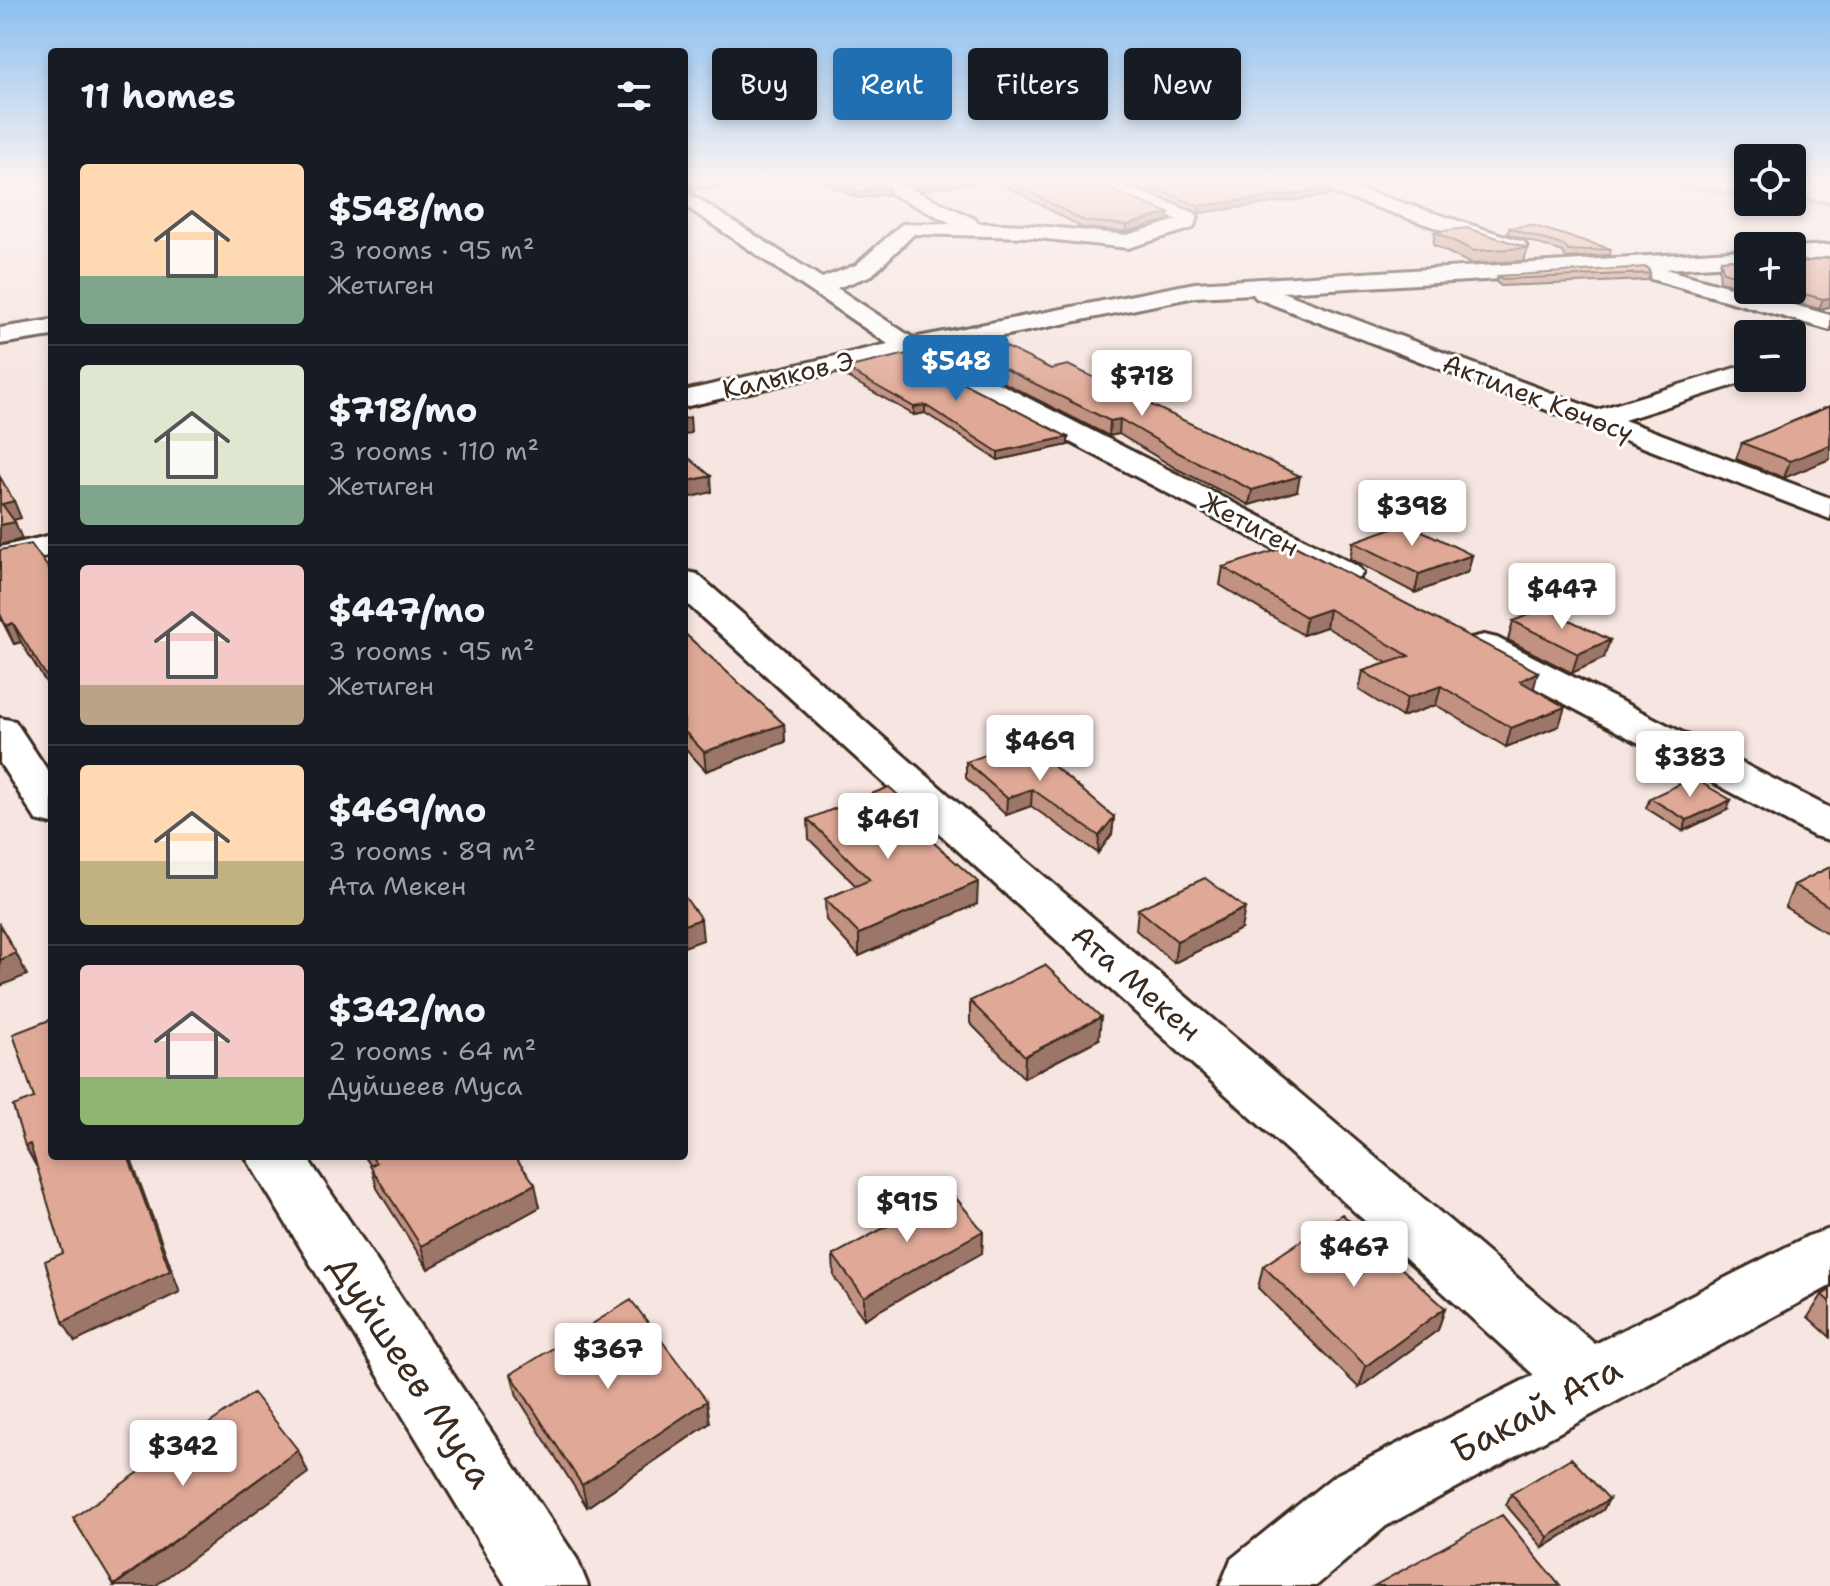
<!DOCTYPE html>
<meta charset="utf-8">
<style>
:root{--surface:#171b24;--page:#20242c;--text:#f1f3f6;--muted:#9ea1a6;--line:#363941;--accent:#1f6fb2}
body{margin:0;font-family:"Shantell Sans",sans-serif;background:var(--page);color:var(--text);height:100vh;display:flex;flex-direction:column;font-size:30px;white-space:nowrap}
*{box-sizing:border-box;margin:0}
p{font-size:26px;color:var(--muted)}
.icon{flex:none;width:44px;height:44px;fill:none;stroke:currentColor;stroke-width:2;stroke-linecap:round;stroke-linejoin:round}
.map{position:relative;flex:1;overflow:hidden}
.panel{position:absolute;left:48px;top:48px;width:640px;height:1112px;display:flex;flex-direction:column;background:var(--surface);border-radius:8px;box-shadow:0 4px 12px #0003}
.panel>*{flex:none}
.top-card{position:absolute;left:712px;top:48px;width:760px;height:72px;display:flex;gap:16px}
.buttons{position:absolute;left:1734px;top:144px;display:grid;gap:16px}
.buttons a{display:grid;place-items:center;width:72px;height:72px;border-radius:8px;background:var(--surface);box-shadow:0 4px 12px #0003;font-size:40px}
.price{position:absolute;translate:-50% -68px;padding:0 18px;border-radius:8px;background:#fff;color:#222;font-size:26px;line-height:52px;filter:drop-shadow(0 2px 4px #0008)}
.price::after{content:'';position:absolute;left:50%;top:48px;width:24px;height:18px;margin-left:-12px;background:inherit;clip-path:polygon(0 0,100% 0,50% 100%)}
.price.current{background:var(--accent);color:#fff}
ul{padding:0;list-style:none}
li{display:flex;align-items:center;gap:24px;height:200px;padding:0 32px}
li+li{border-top:2px solid var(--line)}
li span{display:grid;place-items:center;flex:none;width:224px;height:160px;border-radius:8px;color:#555}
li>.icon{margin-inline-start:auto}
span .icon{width:96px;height:96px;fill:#fffc;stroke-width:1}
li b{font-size:34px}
h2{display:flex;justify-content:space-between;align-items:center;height:96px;padding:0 32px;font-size:34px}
.chip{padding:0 28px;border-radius:8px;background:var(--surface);box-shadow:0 4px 12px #0003;font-size:28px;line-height:72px}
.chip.current{background:var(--accent);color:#fff}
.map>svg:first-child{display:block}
</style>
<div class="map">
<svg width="1830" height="1586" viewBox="0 0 1830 1586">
<rect width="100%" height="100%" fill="#f6e5e0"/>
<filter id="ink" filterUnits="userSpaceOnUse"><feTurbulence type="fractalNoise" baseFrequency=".0125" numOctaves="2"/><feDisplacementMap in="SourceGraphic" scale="16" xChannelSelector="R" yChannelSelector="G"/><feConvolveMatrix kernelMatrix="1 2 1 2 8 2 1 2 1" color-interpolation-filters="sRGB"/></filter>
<g filter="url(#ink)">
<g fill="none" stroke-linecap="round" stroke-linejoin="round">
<path fill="#788ea3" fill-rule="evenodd" d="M1619,181H1634L1748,193V197Z
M1792,197L1830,201V205L1792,201Z"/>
<g stroke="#3b2a1e" stroke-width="6">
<path id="minor" d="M871,181H895L975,219L978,223L1029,225L1127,235L1177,220L1090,185L1088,181H1114L1195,213L1198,217L1193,228L1128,248L1029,237L914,234L872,275L837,288L913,338L1195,283L1748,250V264L1665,269L1830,315V330L1651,279L1648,274L1651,270L1282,292L1597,410L1748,364V378H1757L1624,420L1830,498V519L1256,298L1253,294L1195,297L934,350L1357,566L1363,573L1357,580L1345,584L1333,580L906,356L684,407V391L888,344L684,205V190L822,278L856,265L902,224L951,223L873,185Z
M1307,181H1335L1524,242L1527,247L1524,252H1508L1310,185Z
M1830,245V259L1792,261V247Z
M52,320V336L0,344V328Z
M52,535V555L0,567V547Z
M684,571L697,574L958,803L1595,1344L1808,1236L1830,1229V1286L1386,1526L1316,1586H1220L1231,1559L1334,1476L1534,1375L684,601Z
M1484,635L1497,638L1830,808V840L1814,836L1471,654L1465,646L1471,638Z
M0,718L15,721L52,777V824L36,820L0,763Z
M245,1156H306L577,1559L588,1586H506Z"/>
</g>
<use href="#minor" fill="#fff" fill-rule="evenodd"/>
</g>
<path fill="#c19182" stroke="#3b2a1e" stroke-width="2" d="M684,181H763L689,190L684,187Z
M822,181H875L889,188V194L857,198Z
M901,181H987L921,190Z
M997,181H1089L1168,220L1127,232L1083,228Z
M1121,181H1308L1331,195L1199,213Z
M1509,228L1611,249L1609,255L1566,258L1563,252L1508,234Z
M1435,232L1528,248L1524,261L1471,264L1433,245Z
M1830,257V307L1819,309L1752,290H1792Z
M1721,260L1748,266V289L1720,281L1719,269Z
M1650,273L1648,280L1501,286L1496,282L1498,276Z
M967,350L1297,491L1249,505L1177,469L1119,434L1109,436L967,364Z
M845,368L1068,445L998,460L925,413L914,415L845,376Z
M1830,406L1784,478L1736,459L1742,443Z
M1353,542L1472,555L1468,572L1415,593L1350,559Z
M0,550L52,573V692L21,642L14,644L0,617Z
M1223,567L1534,689L1559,726L1506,747L1436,705L1402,717L1359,690L1363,671L1387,663L1326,627L1303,635L1220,585Z
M1513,621L1604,658L1572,673L1508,640Z
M684,633L784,724L785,742L706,771L684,747Z
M966,762L1114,817L1112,834L1098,853L1031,806L1006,815L966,778Z
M1650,798L1727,810L1683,831L1646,808Z
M918,813V828L977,904L859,956L826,920L825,899L856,886L809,839L808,819Z
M1830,867V935L1785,907L1794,885Z
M1138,909L1241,929L1174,963L1136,930Z
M970,1001L1099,1039L1024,1078L970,1023Z
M364,1156H514L540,1207L428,1269L377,1188L371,1166Z
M983,1231L982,1253L864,1319L834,1277L833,1255Z
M1263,1266L1445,1308L1438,1330L1359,1388L1258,1288Z
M1830,1290V1337L1808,1317L1822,1295Z
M511,1374L710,1423L587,1507L517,1396Z
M1511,1494L1609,1499L1603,1510L1543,1548L1506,1505Z"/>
<path fill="#9d766a" stroke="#3b2a1e" stroke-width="2" d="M713,181H763L689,190V184Z
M942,181H987L921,190V184Z
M889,188V194L857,198V192Z
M1332,189L1331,195L1199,213V206Z
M1169,213L1168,220L1127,232V225Z
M1830,298V307L1819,309L1823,299Z
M925,405V413L914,415V407Z
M690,417L691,433L684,435V419Z
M1120,419L1119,434L1109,436L1110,421Z
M1068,437V445L998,460V452Z
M1830,445V459L1784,478L1790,461Z
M711,476L712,492L684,499V482Z
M1300,476L1297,491L1249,505L1252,490Z
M14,501L21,518L9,521L2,504Z
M15,522L22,539L0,545V525Z
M1472,555L1468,572L1415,593L1419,574Z
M1329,609L1326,627L1303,635L1306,617Z
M13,623L21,642L14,644L6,626Z
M1610,640L1604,658L1572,673L1578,654Z
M1538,672L1533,691L1520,681Z
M1441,686L1436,705L1402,717L1407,698Z
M1565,707L1559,726L1506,747L1511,728Z
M784,724L785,742L706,771L704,752Z
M1032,789L1031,806L1006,815L1007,798Z
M1731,800L1727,810L1683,831L1687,820Z
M918,813V834L906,818Z
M1114,817L1112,834L1098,853L1099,836Z
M978,882L977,904L859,956V934Z
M1245,908L1241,929L1174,963L1177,941Z
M701,919L703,940L684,947V925Z
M16,953L27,975L0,986V960Z
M1101,1017L1099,1039L1024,1078L1025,1056Z
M30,1144L41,1164L36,1166L25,1146Z
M128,1156H130L180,1292L75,1342L63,1322Z
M535,1184L540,1207L428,1269L421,1246Z
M983,1231L982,1253L864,1319V1297Z
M1445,1308L1438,1330L1359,1388L1366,1366Z
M707,1401L710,1423L587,1507L582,1485Z
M298,1450L308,1473L155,1586H114Z
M1609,1499L1603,1510L1543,1548L1548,1537Z"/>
<path fill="#e0a997" stroke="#3b2a1e" stroke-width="2" d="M684,181H713L689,184Z
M834,181H875L889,188L857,192Z
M914,181H942L921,184Z
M1009,181H1089L1169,213L1127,225L1084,221Z
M1136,181H1308L1332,189L1199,206Z
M1531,225L1611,249L1568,251L1565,246L1509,228Z
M1467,228L1528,248L1474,251L1435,232Z
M1830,257V298L1823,299L1789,290H1792V264Z
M1733,259L1748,266V279L1723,272L1721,260Z
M1647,267L1650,273L1502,279L1498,276Z
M998,343L1051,369L1068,365L1300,476L1252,490L1179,453L1120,419L1110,421L967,350Z
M907,354L1068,437L998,452L925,405L914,407L845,368Z
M1830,406V445L1790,461L1742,443Z
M684,454L711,476L684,482Z
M0,477L14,501L2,504L15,522L0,525Z
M1406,523L1472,555L1419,574L1353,542Z
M31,544L52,573V685L13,623L6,626L0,614V550Z
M1293,545L1538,672L1520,681L1565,707L1511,728L1441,686L1407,698L1363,671L1409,656L1329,609L1306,617L1223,567Z
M1545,608L1610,640L1578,654L1513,621Z
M684,633L784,724L704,752L684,731Z
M1024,741L1114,817L1099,836L1032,789L1007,798L966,762Z
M1693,778L1731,800L1687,820L1650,798Z
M889,787L918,813L906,818L978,882L859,934L825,899L870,880L808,819Z
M1830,867V907L1794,885Z
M1205,878L1245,908L1177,941L1138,909Z
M684,896L701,919L684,925Z
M0,925L16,953L0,960Z
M1045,965L1101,1017L1025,1056L970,1001Z
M52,1019V1156H128L170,1271L63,1322L45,1261L63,1253L30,1144L25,1146L13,1106L34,1098L13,1034Z
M371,1156H514L535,1184L421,1246L370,1166L376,1163Z
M951,1192L983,1231L864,1297L833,1255Z
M1342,1214L1445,1308L1366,1366L1263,1266Z
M1830,1290V1302L1822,1295Z
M631,1300L707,1401L582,1485L511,1374Z
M253,1393L298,1450L114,1585L73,1518Z
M1571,1458L1609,1499L1548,1537L1511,1494Z
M1502,1515L1560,1586H1374Z"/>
</g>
<linearGradient id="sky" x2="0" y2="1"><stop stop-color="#8bbff0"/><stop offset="0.45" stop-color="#fbf3f1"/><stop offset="1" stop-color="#fbf3f1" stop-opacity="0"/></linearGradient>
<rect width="1830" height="403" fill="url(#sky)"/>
<g text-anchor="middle" stroke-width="6" stroke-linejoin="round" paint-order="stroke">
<g font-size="26" fill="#3b2a1e" stroke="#fff">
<text transform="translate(788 375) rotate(-13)" y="9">Калыков Э</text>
<text transform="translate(1538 398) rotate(21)" y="9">Актилек Көчөсү</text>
<text transform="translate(1250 524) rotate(28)" y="9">Жетиген</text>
</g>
<g font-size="30" fill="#3b2a1e" stroke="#fff">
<text transform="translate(1136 983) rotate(41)" y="10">Ата Мекен</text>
</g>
<g font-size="36" fill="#3b2a1e" stroke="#fff">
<text transform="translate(412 1371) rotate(57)" y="13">Дуйшеев Муса</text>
<text transform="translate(1536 1409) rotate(-28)" y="13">Бакай Ата</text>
</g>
</g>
</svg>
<div class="buttons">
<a><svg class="icon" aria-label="locate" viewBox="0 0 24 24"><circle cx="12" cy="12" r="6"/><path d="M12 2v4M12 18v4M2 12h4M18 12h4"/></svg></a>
<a>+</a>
<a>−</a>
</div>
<b class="price current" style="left:956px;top:403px">$548</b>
<b class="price" style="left:1142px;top:418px">$718</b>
<b class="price" style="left:1412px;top:548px">$398</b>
<b class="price" style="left:1562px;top:631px">$447</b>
<b class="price" style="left:1040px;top:783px">$469</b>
<b class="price" style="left:1690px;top:799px">$383</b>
<b class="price" style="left:888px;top:861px">$461</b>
<b class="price" style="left:907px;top:1244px">$915</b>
<b class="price" style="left:1354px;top:1289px">$467</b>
<b class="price" style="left:608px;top:1391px">$367</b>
<b class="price" style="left:183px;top:1488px">$342</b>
<div class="top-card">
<a class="chip">Buy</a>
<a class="chip current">Rent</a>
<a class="chip">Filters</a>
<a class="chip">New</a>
</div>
<section class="panel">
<h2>11 homes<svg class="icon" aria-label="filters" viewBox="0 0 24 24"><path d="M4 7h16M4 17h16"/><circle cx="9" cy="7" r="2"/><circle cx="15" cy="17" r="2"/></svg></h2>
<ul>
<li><span style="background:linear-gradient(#ffd9b3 70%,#7fa58c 0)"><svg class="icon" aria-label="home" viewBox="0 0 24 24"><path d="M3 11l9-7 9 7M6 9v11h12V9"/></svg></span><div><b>$548/mo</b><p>3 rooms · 95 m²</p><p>Жетиген</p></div></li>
<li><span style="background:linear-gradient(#dfe7d0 75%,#7fa58c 0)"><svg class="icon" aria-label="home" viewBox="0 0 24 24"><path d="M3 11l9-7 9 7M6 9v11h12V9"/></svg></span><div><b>$718/mo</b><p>3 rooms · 110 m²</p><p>Жетиген</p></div></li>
<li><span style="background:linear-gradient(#f6c9c9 75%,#b9a48a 0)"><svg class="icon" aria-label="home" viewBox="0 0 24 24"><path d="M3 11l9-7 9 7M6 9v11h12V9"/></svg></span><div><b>$447/mo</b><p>3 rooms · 95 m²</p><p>Жетиген</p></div></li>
<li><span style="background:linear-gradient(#ffd9b3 60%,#c2b280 0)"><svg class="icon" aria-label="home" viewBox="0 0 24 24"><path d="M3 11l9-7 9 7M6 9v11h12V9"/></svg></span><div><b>$469/mo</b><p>3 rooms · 89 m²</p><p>Ата Мекен</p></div></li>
<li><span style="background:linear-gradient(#f6c9c9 70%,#8fb573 0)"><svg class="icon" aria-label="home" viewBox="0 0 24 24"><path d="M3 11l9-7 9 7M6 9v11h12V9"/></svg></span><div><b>$342/mo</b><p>2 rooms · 64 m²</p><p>Дуйшеев Муса</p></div></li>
</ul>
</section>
</div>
